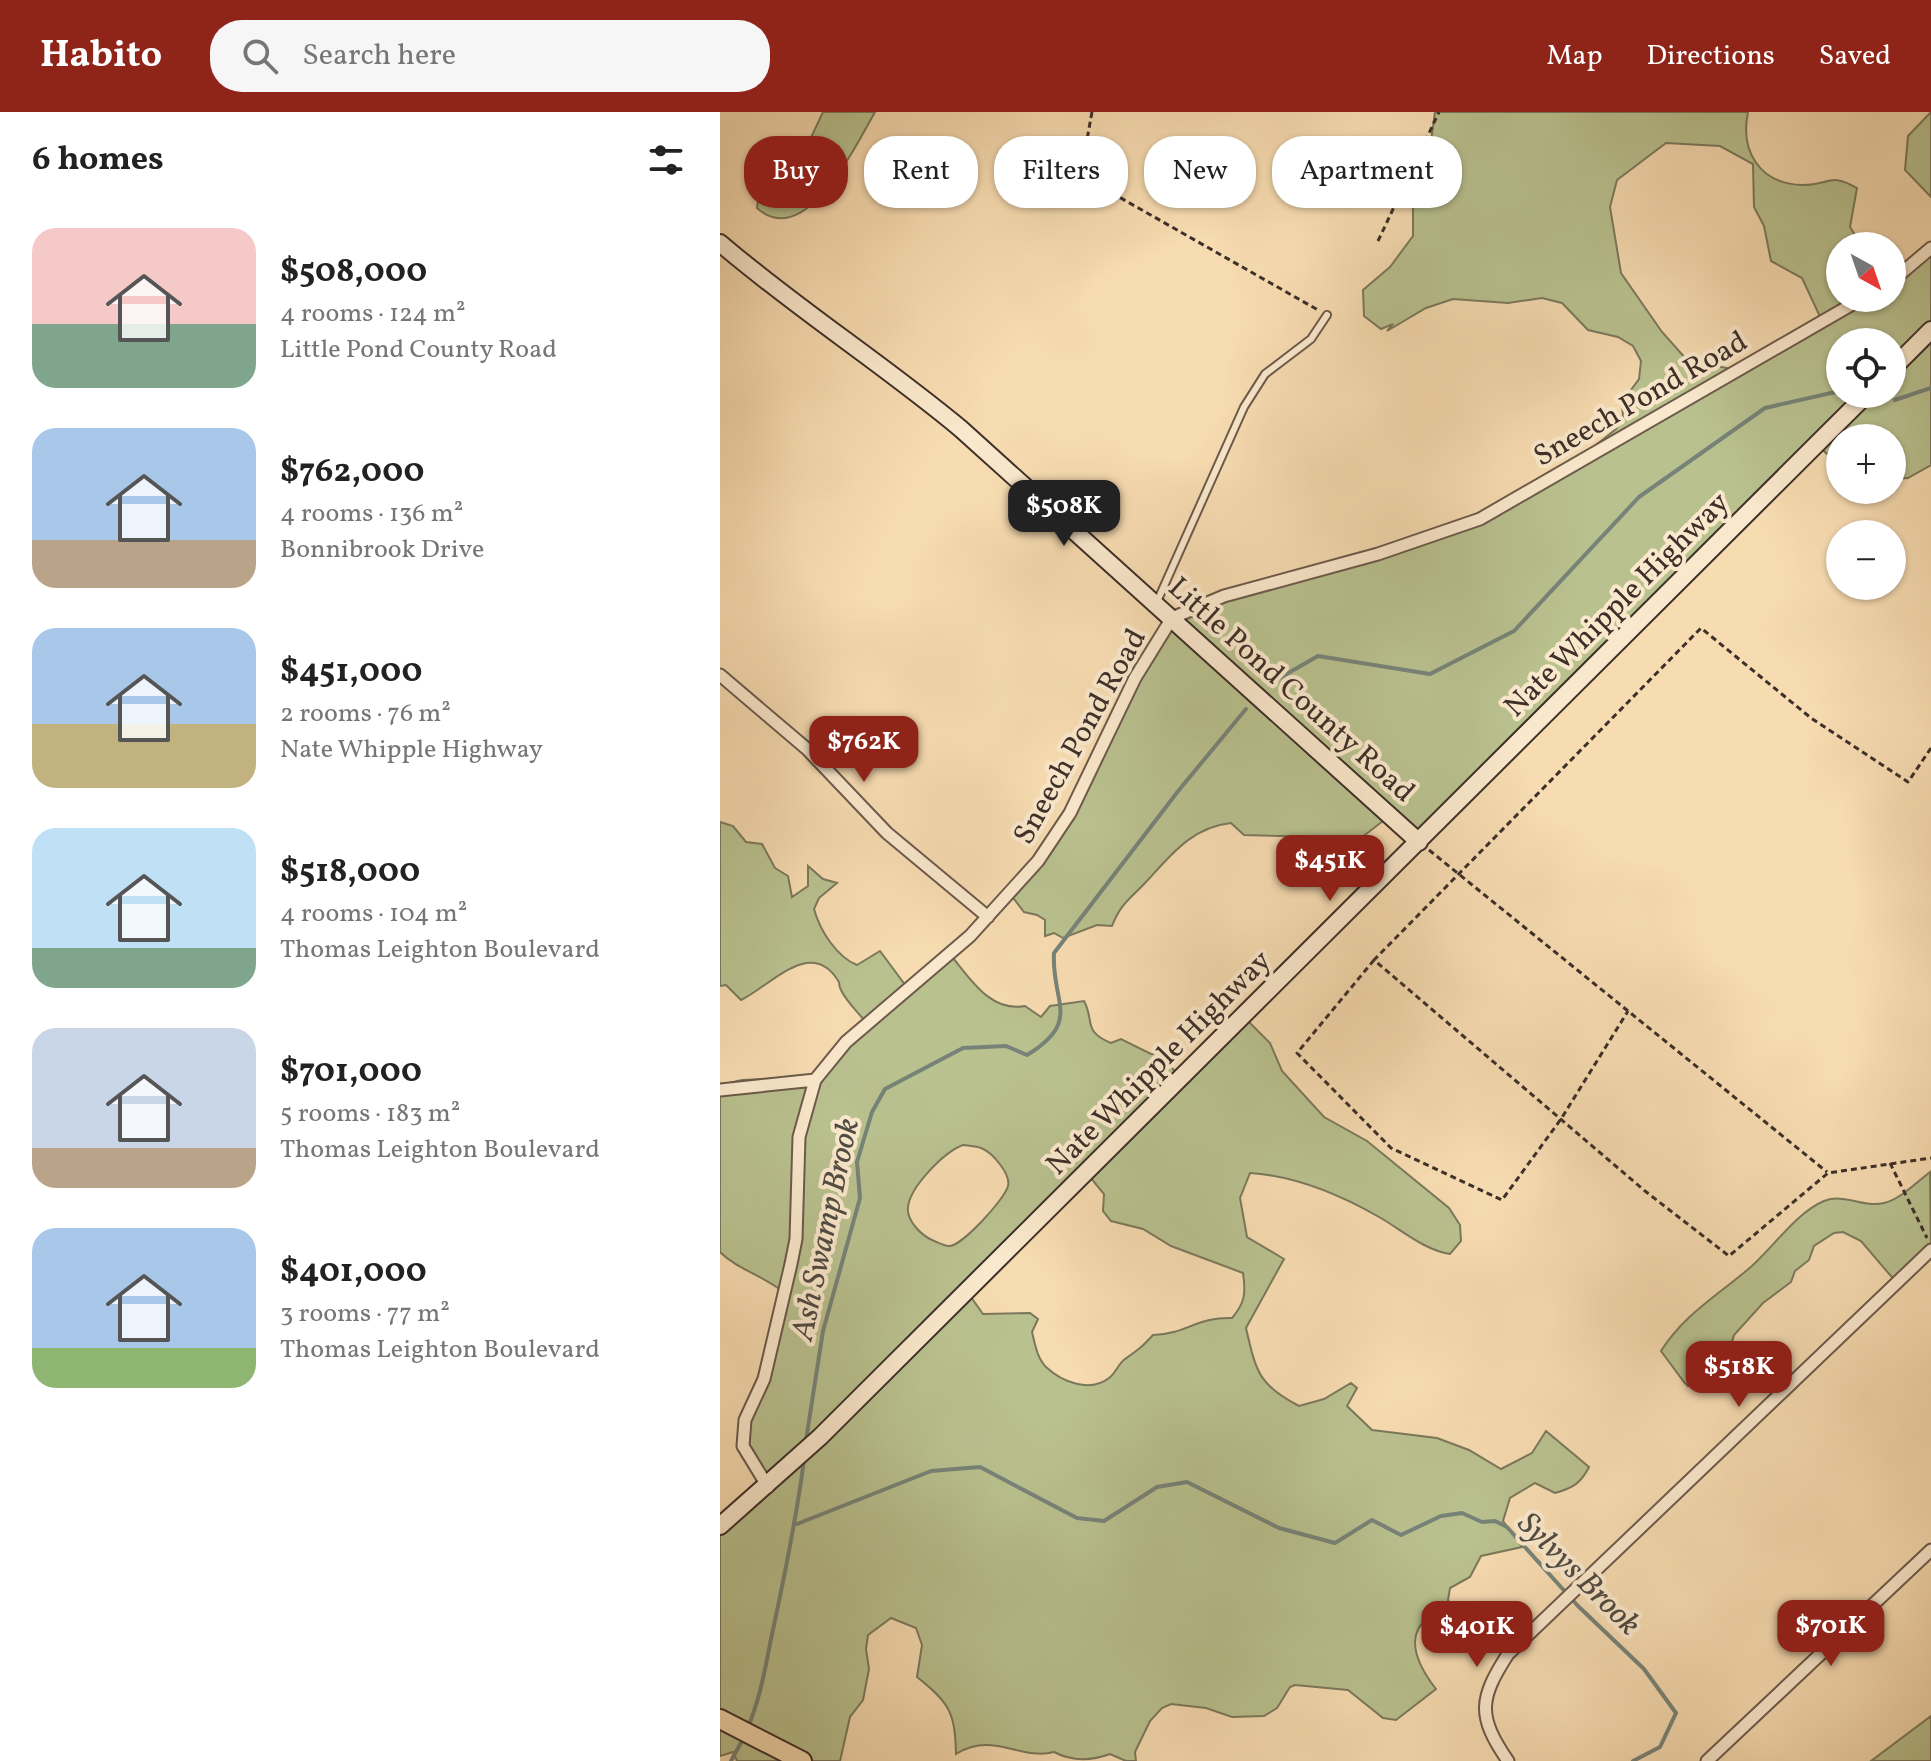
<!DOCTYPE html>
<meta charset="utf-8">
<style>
:root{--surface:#fff;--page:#f6f6f6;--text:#222;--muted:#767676;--accent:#8f2418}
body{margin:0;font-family:Vollkorn,serif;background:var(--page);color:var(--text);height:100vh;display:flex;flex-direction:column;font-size:30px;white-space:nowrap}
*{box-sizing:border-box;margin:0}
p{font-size:26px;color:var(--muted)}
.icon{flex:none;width:44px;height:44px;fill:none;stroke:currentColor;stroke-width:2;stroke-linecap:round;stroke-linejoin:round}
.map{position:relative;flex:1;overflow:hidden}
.sheet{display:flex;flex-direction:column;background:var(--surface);width:720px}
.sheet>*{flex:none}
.guide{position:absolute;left:24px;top:24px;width:760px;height:72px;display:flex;gap:16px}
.needle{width:52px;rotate:140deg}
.controls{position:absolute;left:1106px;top:120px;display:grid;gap:16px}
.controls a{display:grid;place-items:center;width:80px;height:80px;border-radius:50%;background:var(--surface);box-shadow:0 2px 6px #0004;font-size:40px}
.price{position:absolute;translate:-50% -68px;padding:0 18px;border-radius:16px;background:var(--accent);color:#fff;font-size:26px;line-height:52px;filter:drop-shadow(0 2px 4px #0008)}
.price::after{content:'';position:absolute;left:50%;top:48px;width:24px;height:18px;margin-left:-12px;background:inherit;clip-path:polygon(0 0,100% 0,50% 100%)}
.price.on{background:#222;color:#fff}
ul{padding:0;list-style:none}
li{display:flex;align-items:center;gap:24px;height:200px;padding:0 32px}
li span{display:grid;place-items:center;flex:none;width:224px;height:160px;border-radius:24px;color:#555}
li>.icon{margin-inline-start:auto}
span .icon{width:96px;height:96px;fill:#fffc;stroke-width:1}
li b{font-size:34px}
h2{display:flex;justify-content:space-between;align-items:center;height:96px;padding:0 32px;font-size:34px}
.tag{padding:0 28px;border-radius:32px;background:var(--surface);box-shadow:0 2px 6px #0004;font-size:28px;line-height:72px}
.tag.on{background:var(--accent);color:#fff}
header{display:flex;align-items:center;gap:48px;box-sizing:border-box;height:112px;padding:0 40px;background:var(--accent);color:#fff}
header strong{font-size:38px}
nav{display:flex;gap:44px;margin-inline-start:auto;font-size:28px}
.search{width:560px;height:72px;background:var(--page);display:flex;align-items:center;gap:20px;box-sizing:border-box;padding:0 28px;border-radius:32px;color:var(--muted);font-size:30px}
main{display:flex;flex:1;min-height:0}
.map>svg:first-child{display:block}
</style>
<header>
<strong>Habito</strong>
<div class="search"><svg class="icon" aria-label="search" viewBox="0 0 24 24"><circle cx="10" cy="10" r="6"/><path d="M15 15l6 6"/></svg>Search here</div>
<nav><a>Map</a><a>Directions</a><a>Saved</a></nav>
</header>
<main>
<section class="sheet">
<h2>6 homes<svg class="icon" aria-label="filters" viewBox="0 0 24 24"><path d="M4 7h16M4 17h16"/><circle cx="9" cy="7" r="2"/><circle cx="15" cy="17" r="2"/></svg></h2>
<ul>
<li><span style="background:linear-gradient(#f6c9c9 60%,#7fa58c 0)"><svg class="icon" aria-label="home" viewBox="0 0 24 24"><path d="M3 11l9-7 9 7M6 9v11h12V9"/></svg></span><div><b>$508,000</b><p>4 rooms · 124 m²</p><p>Little Pond County Road</p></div></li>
<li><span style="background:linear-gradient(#a9c7e8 70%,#b9a48a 0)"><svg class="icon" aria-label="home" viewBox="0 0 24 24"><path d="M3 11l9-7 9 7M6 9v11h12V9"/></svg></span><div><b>$762,000</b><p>4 rooms · 136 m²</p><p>Bonnibrook Drive</p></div></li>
<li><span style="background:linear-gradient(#a9c7e8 60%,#c2b280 0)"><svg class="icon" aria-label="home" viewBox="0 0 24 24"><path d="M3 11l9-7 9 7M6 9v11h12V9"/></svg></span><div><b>$451,000</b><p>2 rooms · 76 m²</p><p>Nate Whipple Highway</p></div></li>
<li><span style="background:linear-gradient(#bfe0f5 75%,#7fa58c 0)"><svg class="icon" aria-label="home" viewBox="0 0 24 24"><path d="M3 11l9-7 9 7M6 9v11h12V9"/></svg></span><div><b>$518,000</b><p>4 rooms · 104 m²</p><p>Thomas Leighton Boulevard</p></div></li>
<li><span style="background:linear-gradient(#c9d6e8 75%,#b9a48a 0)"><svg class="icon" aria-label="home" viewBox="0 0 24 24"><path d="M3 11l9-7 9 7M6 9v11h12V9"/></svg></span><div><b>$701,000</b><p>5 rooms · 183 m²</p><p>Thomas Leighton Boulevard</p></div></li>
<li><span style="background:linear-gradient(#a9c7e8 75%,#8fb573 0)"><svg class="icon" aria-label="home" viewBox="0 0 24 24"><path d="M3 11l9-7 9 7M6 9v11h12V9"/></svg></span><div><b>$401,000</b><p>3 rooms · 77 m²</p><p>Thomas Leighton Boulevard</p></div></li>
</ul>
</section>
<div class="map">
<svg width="1211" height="1649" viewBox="0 0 1211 1649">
<rect width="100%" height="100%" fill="#f7dbb1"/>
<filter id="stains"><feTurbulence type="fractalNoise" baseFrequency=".0025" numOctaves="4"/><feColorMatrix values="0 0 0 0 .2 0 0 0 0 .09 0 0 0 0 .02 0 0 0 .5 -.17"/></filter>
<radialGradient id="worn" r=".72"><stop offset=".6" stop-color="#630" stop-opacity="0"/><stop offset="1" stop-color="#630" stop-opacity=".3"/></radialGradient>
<path fill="#b9c18f" stroke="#7b785c" stroke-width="2" fill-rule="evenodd" d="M103,0H155C135,35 85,139 37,96L39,80L62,66L81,47Z
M715,0H1028C1020,39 1039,72 1083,73C1110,73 1109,60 1137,76L1130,115L1142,134H1120V186H1172V158L1182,164L1211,139V353L1188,366L1172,367V326H1120V355L1095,330L697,725L668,705L641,726L524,723L511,711C472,715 451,743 426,770C410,787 401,791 392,814L377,813L343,826L334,821L325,824V808L317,803L304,800L287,778L338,716L450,506L752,413L853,351L896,317L903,305L902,290L919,267L921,249L913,234L898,225L868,218L842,191L822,186L788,191L733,187L706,196L667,219L673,212L661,217L644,204L643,178L670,155L693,124V84L708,51ZM946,31L1000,34L1033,52L1034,95L1044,114L1051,149L1082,166L1103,211L1021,259L967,248L942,220L901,161L890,95L897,68ZM1120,230H1172V282H1120Z
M1211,0V85L1185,58L1188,24Z
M0,710L13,714L26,730L42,732L55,756L68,764L72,785L88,774V754L103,767L117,771L99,786L94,797C100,819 117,845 137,853L160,839L186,874L228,840C249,864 269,901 305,894L321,905L330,894L364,889C375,909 362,919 391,931L401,927L431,942H440L459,964L522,903L550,931L562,959L604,1005L647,1029L729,1096L740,1113L741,1129L730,1142C704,1138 682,1118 659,1105C619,1082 576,1064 530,1061L520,1086L527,1125L564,1147L526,1216C536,1259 538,1273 579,1294L604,1287L631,1271L637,1276L627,1294L652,1318L717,1326L749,1338L781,1357L812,1341L826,1319L869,1355C861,1371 853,1376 835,1381L815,1371L790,1386L783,1409L802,1435L761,1444L750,1465L730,1476L728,1488L732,1497C680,1508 691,1545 716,1577L676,1608L663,1606L628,1578L575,1573L570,1575L557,1596L544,1604L512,1605L486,1596L451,1592L442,1596L430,1609L415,1640L416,1649H406L390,1642C371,1649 351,1649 334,1640C301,1649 273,1619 236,1642C235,1601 230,1591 197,1565L202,1533L196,1516L171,1506L148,1523L146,1537L149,1557L143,1588L130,1605L120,1649H17L13,1640L0,1644V1410L45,1373L24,1331L66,1182C45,1164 18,1158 0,1140V973L22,968L89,965L144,908C137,899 126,889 121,878C117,870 122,874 117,867C90,826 50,874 21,888L6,873L0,874ZM243,1033C249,1034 256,1034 261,1036C272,1040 291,1062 288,1074C285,1087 241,1135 229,1134C224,1134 217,1130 212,1128C201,1123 186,1108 188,1095C190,1075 224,1040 243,1033ZM366,1060L384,1082L383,1099L391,1109L423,1117L451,1134L523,1161C526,1181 525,1191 512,1206C476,1205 467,1222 433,1223C421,1236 418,1238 405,1247C398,1252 396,1261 389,1266C370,1281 342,1270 326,1255C317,1246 315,1232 312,1220L318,1207L310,1201L263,1202L246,1178Z
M1210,1060L1211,1143L1176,1170L1141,1129L1123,1120L1114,1121L1094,1134L1089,1148L1075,1159L1071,1170L1043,1191L1014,1223L1011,1233L978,1256L968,1274L964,1270L941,1239C963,1204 995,1185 1026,1159C1050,1140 1075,1101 1104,1089C1124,1081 1143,1096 1164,1091C1179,1088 1197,1070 1210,1060Z
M1211,1604V1649H1151Z"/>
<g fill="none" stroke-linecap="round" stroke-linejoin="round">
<path stroke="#778378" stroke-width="4" d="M1175,288L1211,276
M549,572L598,544L710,562L794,519L919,385L1045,296L1120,279
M86,1328L103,1219L140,1086L137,1050L152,1000L165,977L243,936L286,934L307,943C363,909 331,890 334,841L459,678L526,597
M77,1412L211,1359L260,1355L357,1406L384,1409L437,1375L467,1370L559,1416L615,1431L652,1408L681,1423L721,1404L742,1401L762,1410L775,1409L787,1415L858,1494L924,1557L956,1601L940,1635L913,1649
M27,1617C40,1588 45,1557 51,1527C64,1467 76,1409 84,1348
M11,1649L24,1625"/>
<g stroke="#6c5a4b" stroke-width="10">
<path id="lane" d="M436,492L524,295L545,262L591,227L607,203"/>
</g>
<g stroke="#6c5a4b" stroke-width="15">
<path id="street" d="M1172,169L1211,136
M0,563L87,637L167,721L268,805
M0,978L95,968
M48,1375L23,1334L25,1308L44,1267L71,1152L76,1127L79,1025L95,968L126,930L250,824L318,749L350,701L415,566L452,506L504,484L658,442L760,407L1143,186
M788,1649C757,1604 759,1587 788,1542L1211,1138
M987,1649L1211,1438"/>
</g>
<g stroke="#3d2f29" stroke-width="20">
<path id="secondary" d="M0,131C77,197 163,252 241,317L699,730
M1172,257L1211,218
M0,1414L100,1325L1147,282"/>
</g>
<g stroke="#3d2f29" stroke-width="22">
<path id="primary" d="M0,1607L82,1649"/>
</g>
<path stroke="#3d2f29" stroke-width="3" stroke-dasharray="6 4" stroke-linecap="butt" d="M372,0L364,44L399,85L598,198
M658,129L719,0
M1211,636L1188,670L1091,606L981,516L654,848L925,1079L1009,1144L1108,1061L1211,1046
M709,738L1107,1060
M654,848L577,941L671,1036L782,1088L841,1007L908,899
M1170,1051L1207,1126"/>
<use href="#lane" stroke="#fae8cc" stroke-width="6"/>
<use href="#street" stroke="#fae8cc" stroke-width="11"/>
<use href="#secondary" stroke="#fae8cc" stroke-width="16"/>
<use href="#primary" stroke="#f7dbb1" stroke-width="18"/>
</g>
<g text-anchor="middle" stroke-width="8" stroke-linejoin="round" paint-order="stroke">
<g font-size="30" fill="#3d2f29" stroke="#fae8cc">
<text transform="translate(920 286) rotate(-30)" y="10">Sneech Pond Road</text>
<text transform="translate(896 492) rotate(-45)" y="10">Nate Whipple Highway</text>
<text transform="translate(572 577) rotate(42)" y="10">Little Pond County Road</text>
<text transform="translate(359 624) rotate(-61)" y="10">Sneech Pond Road</text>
<text transform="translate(438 950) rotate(-45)" y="10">Nate Whipple Highway</text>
</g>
<g font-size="32" font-style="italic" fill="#504b43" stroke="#fae8cc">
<text transform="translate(104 1117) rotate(-78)" y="11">Ash Swamp Brook</text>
<text transform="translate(860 1461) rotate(45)" y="11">Sylvys Brook</text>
</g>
</g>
<rect width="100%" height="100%" filter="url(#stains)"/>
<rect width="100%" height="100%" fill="url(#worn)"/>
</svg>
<div class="controls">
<a><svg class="needle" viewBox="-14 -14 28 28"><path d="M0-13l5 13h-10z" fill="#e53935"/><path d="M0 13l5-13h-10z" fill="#767676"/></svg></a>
<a><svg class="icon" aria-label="locate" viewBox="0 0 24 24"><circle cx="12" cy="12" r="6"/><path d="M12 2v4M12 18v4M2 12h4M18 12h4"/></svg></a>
<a>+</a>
<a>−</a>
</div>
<b class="price on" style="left:344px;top:436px">$508K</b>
<b class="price" style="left:144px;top:672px">$762K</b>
<b class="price" style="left:610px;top:791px">$451K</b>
<b class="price" style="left:1019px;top:1297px">$518K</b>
<b class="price" style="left:1111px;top:1556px">$701K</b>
<b class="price" style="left:757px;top:1557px">$401K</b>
<div class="guide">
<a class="tag on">Buy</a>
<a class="tag">Rent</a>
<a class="tag">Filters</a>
<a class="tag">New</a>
<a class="tag">Apartment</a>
</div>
</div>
</main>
